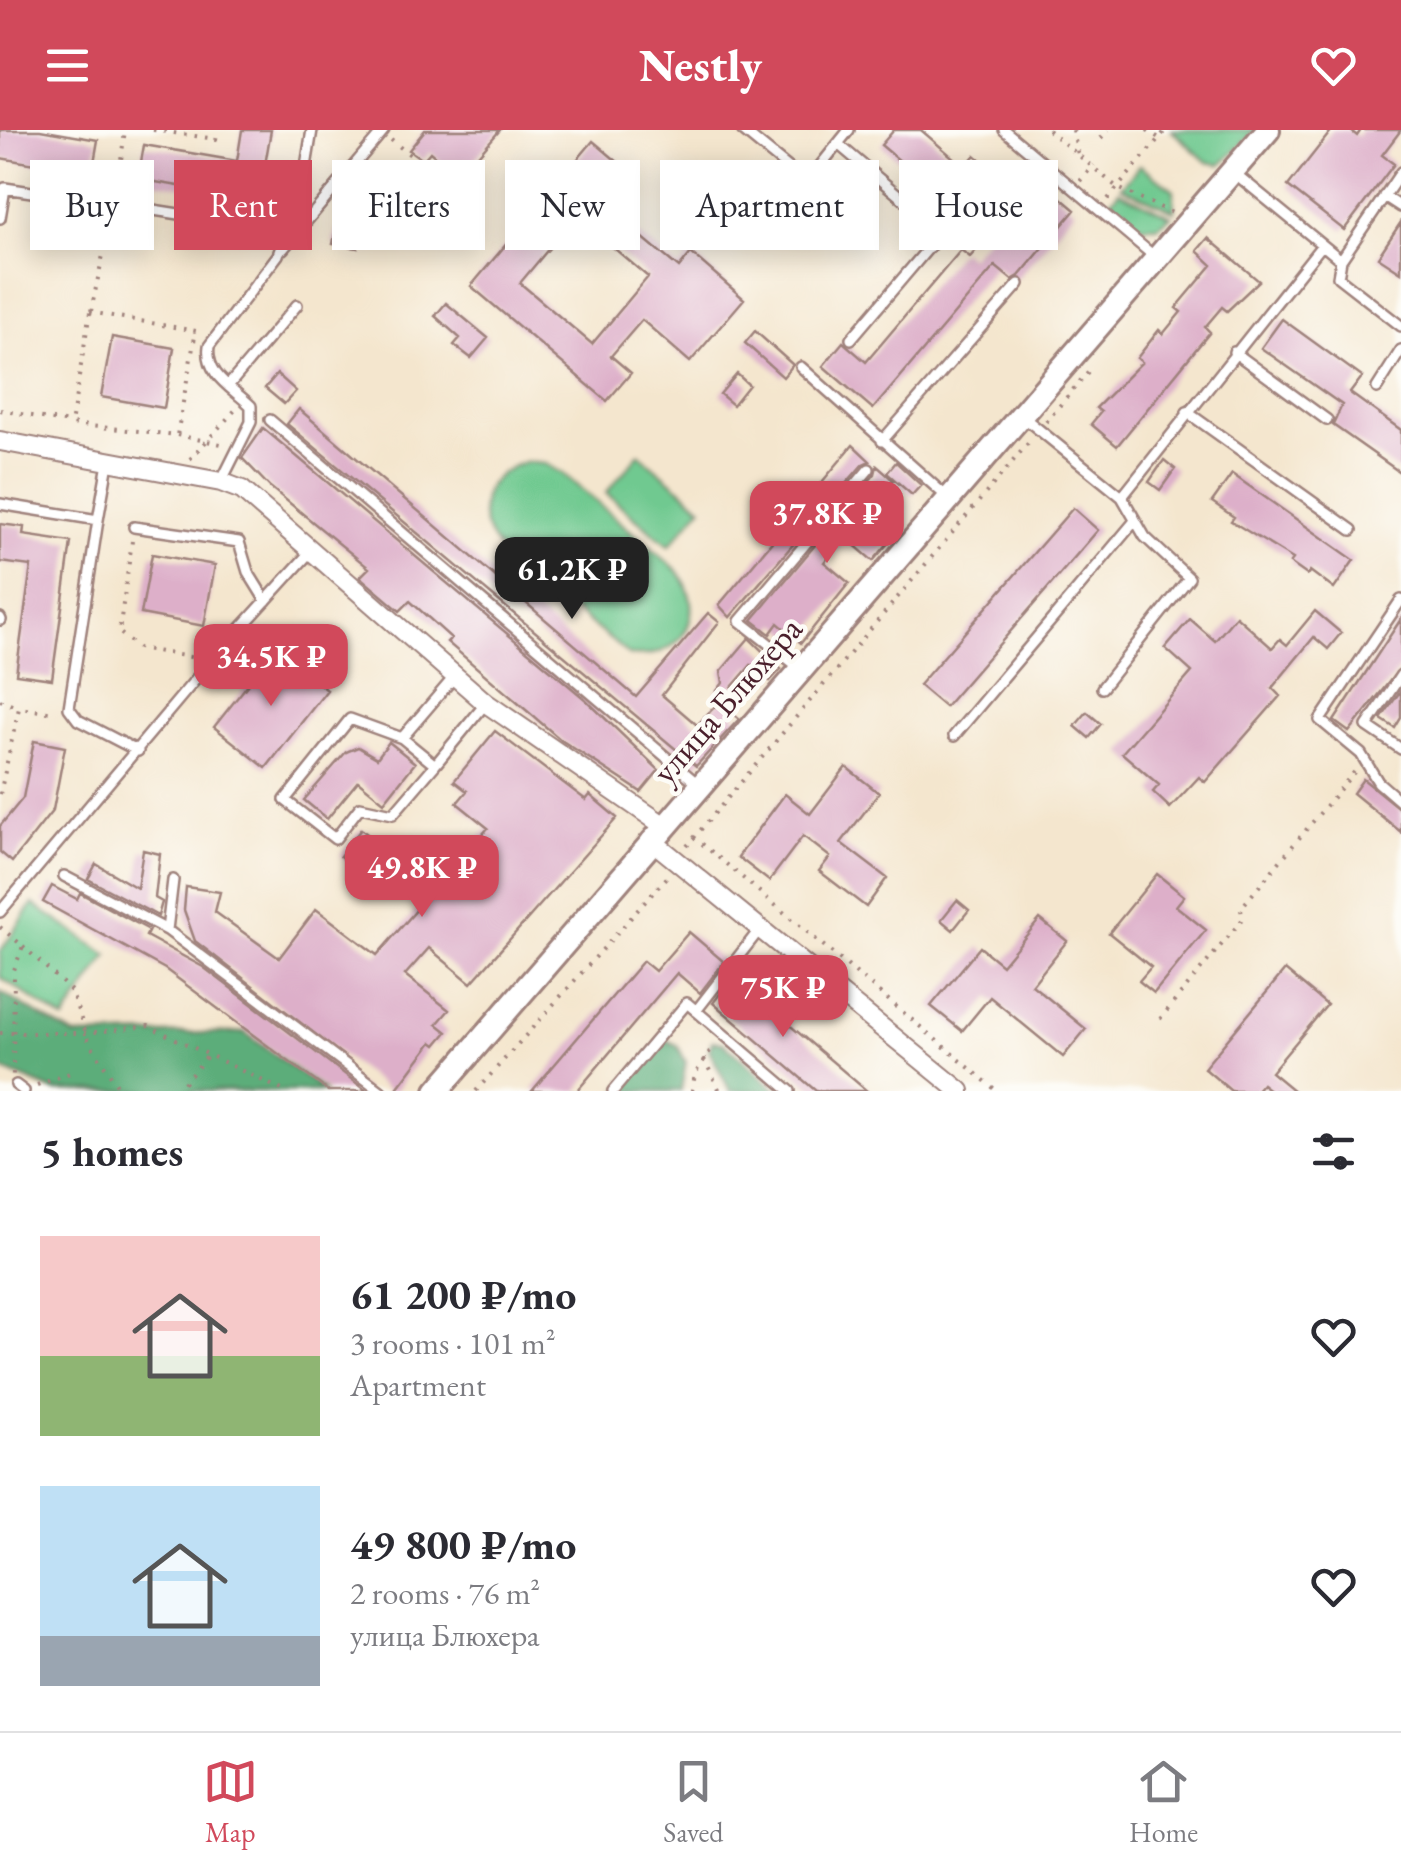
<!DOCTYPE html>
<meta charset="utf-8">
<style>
:root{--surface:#fff;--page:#f7f7f7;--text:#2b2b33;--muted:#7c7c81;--line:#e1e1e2;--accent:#d1495b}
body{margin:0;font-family:"EB Garamond",serif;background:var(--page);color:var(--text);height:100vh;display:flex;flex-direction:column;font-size:38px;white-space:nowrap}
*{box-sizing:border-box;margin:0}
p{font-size:32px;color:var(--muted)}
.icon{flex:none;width:55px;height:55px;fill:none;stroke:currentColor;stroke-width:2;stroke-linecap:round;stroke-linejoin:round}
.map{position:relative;height:961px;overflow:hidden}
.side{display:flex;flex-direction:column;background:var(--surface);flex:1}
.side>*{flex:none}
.guide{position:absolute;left:30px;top:30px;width:1342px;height:90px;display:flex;gap:20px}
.price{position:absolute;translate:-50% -85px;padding:0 22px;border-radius:20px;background:var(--accent);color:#fff;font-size:32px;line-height:65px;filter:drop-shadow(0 2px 5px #0008)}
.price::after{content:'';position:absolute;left:50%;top:60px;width:30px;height:22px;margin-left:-15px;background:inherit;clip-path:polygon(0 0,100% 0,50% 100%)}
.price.on{background:#222;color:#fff}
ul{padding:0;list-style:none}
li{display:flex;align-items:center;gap:30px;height:250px;padding:0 40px}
li span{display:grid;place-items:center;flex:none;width:280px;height:200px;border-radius:0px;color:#555}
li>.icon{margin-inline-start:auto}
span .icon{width:120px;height:120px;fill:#fffc;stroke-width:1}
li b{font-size:42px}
h2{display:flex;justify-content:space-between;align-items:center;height:120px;padding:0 40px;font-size:42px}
.chip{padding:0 35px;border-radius:0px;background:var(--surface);box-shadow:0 5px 25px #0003;font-size:35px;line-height:90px}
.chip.on{background:var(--accent);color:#fff}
header{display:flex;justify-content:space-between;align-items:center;height:130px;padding:0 40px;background:var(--accent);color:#fff;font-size:45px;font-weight:800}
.tab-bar{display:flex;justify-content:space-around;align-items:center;height:140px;border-top:2px solid var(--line);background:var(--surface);font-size:28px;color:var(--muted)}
.tab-bar a{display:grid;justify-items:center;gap:5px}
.tab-bar .on{color:var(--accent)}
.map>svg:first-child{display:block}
</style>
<header><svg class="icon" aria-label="menu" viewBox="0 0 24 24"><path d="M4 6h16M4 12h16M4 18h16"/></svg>Nestly<svg class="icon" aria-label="heart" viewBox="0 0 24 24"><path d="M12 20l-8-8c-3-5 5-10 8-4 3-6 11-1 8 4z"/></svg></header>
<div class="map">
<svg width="1401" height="961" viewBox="0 0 1401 961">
<rect width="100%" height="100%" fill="#fdfcf7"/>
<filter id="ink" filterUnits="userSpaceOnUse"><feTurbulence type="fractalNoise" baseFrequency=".01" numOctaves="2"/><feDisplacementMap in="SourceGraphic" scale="20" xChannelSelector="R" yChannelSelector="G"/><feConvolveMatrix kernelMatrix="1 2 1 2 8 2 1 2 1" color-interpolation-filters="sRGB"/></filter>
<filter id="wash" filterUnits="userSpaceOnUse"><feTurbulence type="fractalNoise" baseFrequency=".0048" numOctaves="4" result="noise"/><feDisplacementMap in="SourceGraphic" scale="40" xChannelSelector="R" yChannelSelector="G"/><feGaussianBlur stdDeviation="2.25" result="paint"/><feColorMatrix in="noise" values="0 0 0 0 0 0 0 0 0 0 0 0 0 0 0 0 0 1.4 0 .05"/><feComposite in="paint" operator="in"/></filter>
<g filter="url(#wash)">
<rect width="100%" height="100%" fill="#f4e6ce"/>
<path fill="#70c990" stroke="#5d745e" stroke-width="2.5" d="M1171,0H1256L1221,35L1207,32Z
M1140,35L1174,60V81L1121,57Z
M1119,61L1171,86L1158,96H1140L1107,75Z
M639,324L702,377L669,416L606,363Z
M526,332L545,334L562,343L677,440C710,483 683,531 629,525L498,418C469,383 482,344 526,332Z
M33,774L108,825L64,890L0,847V822Z"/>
<path fill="#5cad7a" stroke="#536652" stroke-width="2.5" d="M0,862L75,906L244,902L324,961H55L0,939Z
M666,910L677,915L686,932L681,961H618Z
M712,911L723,912L778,961H730L709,920Z"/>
<g id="blocks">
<path fill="#ddafc9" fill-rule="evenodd" d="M0,0H40L98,10L92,44L0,28Z
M242,0H271L259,70L138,49L144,15L237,31Z
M425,0H500L459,47L430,22L423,30L409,20Z
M894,0H921L964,37L975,25L1008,53L1023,36L1075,80L1019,146L1012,150L995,136L873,279L823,236L843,212L866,232L961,120L970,127L1004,88L962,52L946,70L881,15Z
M1332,0H1350L1357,6L1361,0H1401L1382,25L1394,34L1344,100L1288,56Z
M593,11L619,33L592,65L679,138L691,123L744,169L690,232L642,190L611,226L631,243L607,271L471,156ZM576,86L648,147L592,214L520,153Z
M1401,92V142L1378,127Z
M336,99L360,103L358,118L333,114Z
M1208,108L1259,151L1227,181L1222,177L1205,197L1210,202L1117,316L1091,294L1101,282L1096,278L1142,232L1137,228L1159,200L1163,204L1181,182L1176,178L1212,135L1197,121Z
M446,173L488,208L471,228L454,215L460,208L435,186Z
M1282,189L1362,247L1350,263L1401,300V343L1333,295L1342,275L1261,218Z
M755,201L793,235L783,247L745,213Z
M112,207L174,218L164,278L101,267Z
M277,244L296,261L284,274L265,258Z
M737,244L749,255L733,275L720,264Z
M299,279L636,567L708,483L719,492L662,565L697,595L723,568L716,562L723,553L721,541L749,508L781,539L770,551L751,535L732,557L739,563L731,572L738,578L733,584L739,589L696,636L287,294Z
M263,298L586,570L659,640L641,662L561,610L447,512L451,508L410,471L400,481L360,447L369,438L270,357L242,328Z
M853,315L870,331L863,334L730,487L719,475Z
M1164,330L1175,339L1160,360L1149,352Z
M896,332L921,355L912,365L887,343Z
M877,336L893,350L867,381L895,405L873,431L845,407L824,432L849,453L801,513L778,493L770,504L752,490L875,344Z
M1232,344L1354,430L1334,459L1310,441L1307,445L1290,433L1293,429L1231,391L1234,387L1212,372Z
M1073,378L1098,400L945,577L919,555Z
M0,394L24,397L23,405L71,412L52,549L16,544L31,436L0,432Z
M152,424L215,435L204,496L141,484Z
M1315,481L1341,503L1328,519L1314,507L1272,558L1280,566L1205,652L1199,647L1170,678L1153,662L1159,655L1122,623L1192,542L1165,518L1190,489L1215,511L1236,486L1272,518L1280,509L1287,515Z
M1401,489V537L1349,602L1334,591Z
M276,519L327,560L266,638L214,597Z
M1401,560V588L1395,598L1381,589Z
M1087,582L1101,594L1089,608L1075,596Z
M495,601L586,670L590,665L617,688L471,853L429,818L405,845L449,880L437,894L447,902L436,915L432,912L395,961H389L195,811L184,780L186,757L220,762L215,782L279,828L316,779L377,825L488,698L457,673L467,661L454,651Z
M34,611L65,617L53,680L12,732L0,722V696L23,668Z
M389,612L415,633L384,672L358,651L327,689L304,670L346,622L358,617L377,628Z
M846,637L879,663L841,713L887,748L866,777L819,741L830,727L803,706L769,751L738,727L785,664L810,684Z
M1363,649L1401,680V702L1353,663Z
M361,699L372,708L351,735L340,726Z
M143,720L160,724L155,768L162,772L158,786L88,749L96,734L137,758Z
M1157,744L1184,766L1176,776L1206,800L1154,863L1139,851L1151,837L1109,803Z
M52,756L77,769L80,763L149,800L146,806L203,837L367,961H328L165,839L43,772Z
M957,770L969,780L953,800L941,790Z
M1040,789L1067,811L1032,855L1086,899L1063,927L990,867L962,901L931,876L980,817L1002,835Z
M689,802L724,832L700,863L677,843L577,961H532L643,831L655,841Z
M1285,840L1327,875L1271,942L1294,961H1271L1262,954L1256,961H1231L1204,938Z
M733,847L745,857L867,961H816L713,873Z"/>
</g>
</g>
<g filter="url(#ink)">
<use href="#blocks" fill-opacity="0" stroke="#9f827c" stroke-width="2.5"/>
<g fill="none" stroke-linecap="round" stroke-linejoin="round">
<g stroke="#9f827c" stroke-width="14">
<path id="service" d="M742,0L807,53
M1004,0L1155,127
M838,14L942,102L851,209
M1232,41L1341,130L1338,147L1401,196
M1384,66L1401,77
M115,74L288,101
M0,88L5,58L85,70
M767,102L849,0
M283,119L384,0
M1341,130L1401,42
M1234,222L1327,290
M801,237L947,367
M228,256L297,175
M1377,258L1401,220
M1187,282L1352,400
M1022,286L1122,367L1145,407L1189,448L1102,558
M270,290L699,655
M882,311L1019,154
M221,352L251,292V276C233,258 205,245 209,216L278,125L304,49L312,0
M1122,367L1322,115
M0,374L98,390L69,578L78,590L138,621
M98,390L108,333
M134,397L239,412L248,442L266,471
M1401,470L1320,590L1361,624L1378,652L1401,672
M0,488L1,490
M801,539L740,491L869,339
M1401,545L1367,596L1401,619
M455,546L402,608L435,635L486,573
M954,606L1134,392
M402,608L350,589L285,670L335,709L360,677L393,684L435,635
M64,746L167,800L381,961
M0,782L211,531L312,420
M167,800L173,750
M696,881L760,799
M16,955L24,961
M613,961L687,873L790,961"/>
</g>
<g stroke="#9f827c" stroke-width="22">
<path id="minor" d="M0,311L221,352L242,360L486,573L663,695
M651,710L960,961"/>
</g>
<g stroke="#9f827c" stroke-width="28">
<path id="tertiary" d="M437,961L1268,0"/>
</g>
<path stroke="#9f827c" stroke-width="4" stroke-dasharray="2.5 8" stroke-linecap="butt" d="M153,0L216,9L218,0
M1048,0L1118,58L1172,83
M1073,0L1078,25
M1147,0L1159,8
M1101,8L1108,0
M391,10L423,35H433
M1080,51L1094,35
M117,60L125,0
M1108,69L1166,0
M91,181L112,83
M90,182L196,201L177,305L71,294Z
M0,280L69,293
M1046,292L1091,238
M177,305L226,315
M190,329L238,277
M132,411L119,502L138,518L196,528
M0,570L19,578
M0,664L19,578L55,583
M694,707L997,961
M687,716L1030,311
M0,797L23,816L14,840L13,945
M23,816L71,861L89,912L121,961
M1160,889L1242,790L1241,778L1355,641
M0,903H86L149,896L284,961
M704,929L720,961
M37,955L70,943
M177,961L210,923
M476,961L669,745
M692,961L695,944L714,915"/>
<use href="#service" stroke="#fff" stroke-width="9"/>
<use href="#minor" stroke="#fff" stroke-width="18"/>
<use href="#tertiary" stroke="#fff" stroke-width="22"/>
</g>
</g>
<g text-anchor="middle" stroke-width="9" stroke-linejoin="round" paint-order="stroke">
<g font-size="35" fill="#4a1f2b" stroke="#fdfcf7">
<text transform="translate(727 570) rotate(-49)" y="12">улица Блюхера</text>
</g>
</g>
</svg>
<b class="price" style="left:827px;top:436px">37.8K ₽</b>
<b class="price on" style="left:572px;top:492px">61.2K ₽</b>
<b class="price" style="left:271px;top:579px">34.5K ₽</b>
<b class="price" style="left:422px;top:790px">49.8K ₽</b>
<b class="price" style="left:783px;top:910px">75K ₽</b>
<div class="guide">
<a class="chip">Buy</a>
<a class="chip on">Rent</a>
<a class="chip">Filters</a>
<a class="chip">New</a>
<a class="chip">Apartment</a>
<a class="chip">House</a>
</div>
</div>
<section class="side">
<h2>5 homes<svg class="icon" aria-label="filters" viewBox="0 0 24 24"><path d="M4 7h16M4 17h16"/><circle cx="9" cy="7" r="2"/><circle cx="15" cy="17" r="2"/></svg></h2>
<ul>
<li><span style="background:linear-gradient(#f6c9c9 60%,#8fb573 0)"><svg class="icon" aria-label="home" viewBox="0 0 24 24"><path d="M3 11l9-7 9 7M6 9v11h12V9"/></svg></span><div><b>61 200 ₽/mo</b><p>3 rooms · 101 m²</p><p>Apartment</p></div><svg class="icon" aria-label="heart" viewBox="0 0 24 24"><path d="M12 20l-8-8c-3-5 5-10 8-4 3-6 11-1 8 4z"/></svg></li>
<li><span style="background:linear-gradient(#bfe0f5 75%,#9aa5b1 0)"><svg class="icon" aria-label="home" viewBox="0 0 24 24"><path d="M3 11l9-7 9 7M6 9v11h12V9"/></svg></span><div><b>49 800 ₽/mo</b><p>2 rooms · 76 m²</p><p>улица Блюхера</p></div><svg class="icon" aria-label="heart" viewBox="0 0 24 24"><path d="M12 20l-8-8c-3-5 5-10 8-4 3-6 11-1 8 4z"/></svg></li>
</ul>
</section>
<nav class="tab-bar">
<a class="on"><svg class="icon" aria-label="map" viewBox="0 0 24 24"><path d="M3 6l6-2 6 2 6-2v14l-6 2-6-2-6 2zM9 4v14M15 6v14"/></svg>Map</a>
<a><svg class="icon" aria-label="saved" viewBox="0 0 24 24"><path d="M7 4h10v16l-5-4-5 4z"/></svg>Saved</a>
<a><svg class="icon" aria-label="home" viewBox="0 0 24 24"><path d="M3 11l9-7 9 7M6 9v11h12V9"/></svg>Home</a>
</nav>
